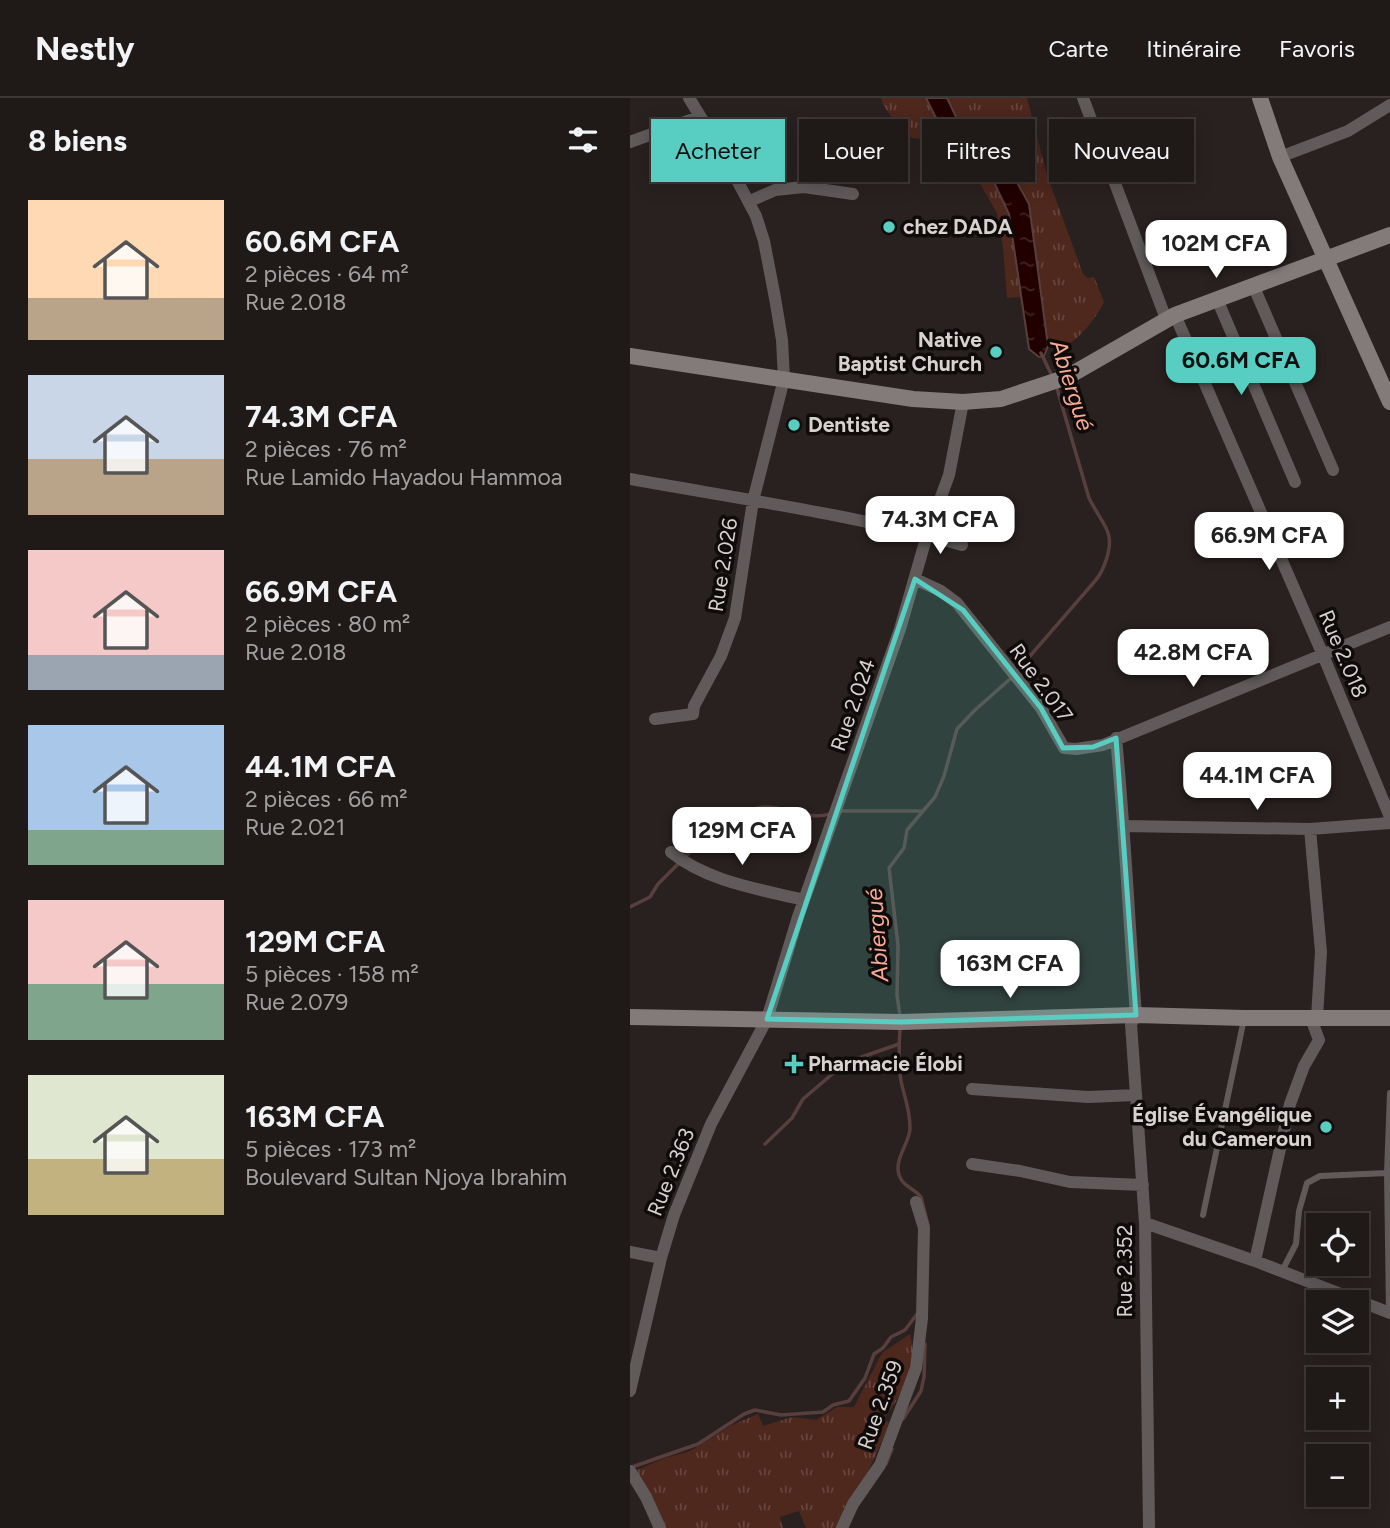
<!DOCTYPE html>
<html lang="fr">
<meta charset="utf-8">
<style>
:root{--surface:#1f1917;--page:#2c2624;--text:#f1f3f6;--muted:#a1a0a1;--line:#3c3836;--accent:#57cec1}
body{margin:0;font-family:Figtree,sans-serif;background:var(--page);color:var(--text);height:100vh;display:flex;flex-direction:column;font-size:26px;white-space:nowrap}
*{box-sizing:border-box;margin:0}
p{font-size:23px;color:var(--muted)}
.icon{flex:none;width:38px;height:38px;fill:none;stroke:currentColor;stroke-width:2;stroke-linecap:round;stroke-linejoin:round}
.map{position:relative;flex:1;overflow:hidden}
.side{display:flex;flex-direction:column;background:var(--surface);width:630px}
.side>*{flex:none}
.hud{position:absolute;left:21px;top:21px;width:634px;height:63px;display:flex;gap:14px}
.buttons{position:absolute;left:676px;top:1115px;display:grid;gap:14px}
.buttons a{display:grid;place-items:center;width:63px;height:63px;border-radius:0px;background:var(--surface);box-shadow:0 4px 18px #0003,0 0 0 2px var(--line);font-size:35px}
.price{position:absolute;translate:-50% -60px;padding:0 16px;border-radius:14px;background:#fff;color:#222;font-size:23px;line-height:46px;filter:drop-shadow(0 2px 4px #0008)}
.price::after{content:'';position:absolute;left:50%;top:42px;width:21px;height:16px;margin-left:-10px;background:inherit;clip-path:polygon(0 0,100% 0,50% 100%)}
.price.active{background:var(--accent);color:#111}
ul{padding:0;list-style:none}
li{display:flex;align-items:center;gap:21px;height:175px;padding:0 28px}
li span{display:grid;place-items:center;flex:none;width:196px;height:140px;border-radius:0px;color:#555}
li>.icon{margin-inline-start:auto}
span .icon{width:84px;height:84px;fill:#fffc;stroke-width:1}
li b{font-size:30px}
h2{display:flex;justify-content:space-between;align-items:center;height:84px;padding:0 28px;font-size:30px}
.chip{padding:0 24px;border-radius:0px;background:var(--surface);box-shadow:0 4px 18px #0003,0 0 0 2px var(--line);font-size:24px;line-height:63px}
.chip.active{background:var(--accent);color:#111}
header{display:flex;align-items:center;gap:42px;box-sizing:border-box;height:98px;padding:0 35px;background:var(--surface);border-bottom:2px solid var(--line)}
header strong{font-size:33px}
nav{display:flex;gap:38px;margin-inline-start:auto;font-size:24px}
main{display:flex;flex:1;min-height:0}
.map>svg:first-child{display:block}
</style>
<header>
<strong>Nestly</strong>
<nav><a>Carte</a><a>Itinéraire</a><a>Favoris</a></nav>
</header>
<main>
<section class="side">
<h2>8 biens<svg class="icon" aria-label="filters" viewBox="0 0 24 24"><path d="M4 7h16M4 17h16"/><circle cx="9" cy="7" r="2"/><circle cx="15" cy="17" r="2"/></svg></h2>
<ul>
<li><span style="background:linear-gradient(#ffd9b3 70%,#b9a48a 0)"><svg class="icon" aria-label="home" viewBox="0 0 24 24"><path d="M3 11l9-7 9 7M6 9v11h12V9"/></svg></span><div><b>60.6M CFA</b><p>2 pièces · 64 m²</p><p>Rue 2.018</p></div></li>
<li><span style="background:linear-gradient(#c9d6e8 60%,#b9a48a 0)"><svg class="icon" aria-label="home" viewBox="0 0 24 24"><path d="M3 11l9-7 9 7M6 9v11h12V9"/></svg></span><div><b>74.3M CFA</b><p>2 pièces · 76 m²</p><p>Rue Lamido Hayadou Hammoa</p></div></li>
<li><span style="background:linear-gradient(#f6c9c9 75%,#9aa5b1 0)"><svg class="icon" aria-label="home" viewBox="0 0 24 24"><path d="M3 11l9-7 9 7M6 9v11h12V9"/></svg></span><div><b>66.9M CFA</b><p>2 pièces · 80 m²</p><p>Rue 2.018</p></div></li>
<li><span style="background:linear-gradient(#a9c7e8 75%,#7fa58c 0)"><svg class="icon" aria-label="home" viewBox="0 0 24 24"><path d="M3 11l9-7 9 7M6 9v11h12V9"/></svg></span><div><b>44.1M CFA</b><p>2 pièces · 66 m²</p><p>Rue 2.021</p></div></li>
<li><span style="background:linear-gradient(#f6c9c9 60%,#7fa58c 0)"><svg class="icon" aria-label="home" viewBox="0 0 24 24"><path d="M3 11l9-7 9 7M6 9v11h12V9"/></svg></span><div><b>129M CFA</b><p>5 pièces · 158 m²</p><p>Rue 2.079</p></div></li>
<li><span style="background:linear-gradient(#dfe7d0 60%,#c2b280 0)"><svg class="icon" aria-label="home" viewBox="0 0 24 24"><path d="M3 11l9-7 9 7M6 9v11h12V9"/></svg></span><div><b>163M CFA</b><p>5 pièces · 173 m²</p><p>Boulevard Sultan Njoya Ibrahim</p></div></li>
</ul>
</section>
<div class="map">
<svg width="760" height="1430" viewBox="0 0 760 1430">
<defs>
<pattern id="grass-tufts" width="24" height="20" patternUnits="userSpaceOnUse" patternTransform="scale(1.75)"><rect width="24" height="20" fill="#4e271d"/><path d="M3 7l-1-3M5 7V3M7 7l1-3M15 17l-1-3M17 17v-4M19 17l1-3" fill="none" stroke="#67453d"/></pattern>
<pattern id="water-ripples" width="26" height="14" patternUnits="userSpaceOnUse" patternTransform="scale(1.75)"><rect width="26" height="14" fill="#200"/><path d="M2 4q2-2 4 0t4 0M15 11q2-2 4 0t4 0" fill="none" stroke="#412424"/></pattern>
</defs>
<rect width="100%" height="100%" fill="#29211f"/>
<path fill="url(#grass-tufts)" d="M251,0H296L313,34L364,84L379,116L391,199L377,200L373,149L367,115L348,82L313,44L276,39L253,7Z
M317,0H397L417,77L453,176L458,180L464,179L474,204C467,220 436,261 418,248L399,106L355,45L326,19Z
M280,1236C288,1263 272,1299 254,1320L259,1325L258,1330L234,1383L215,1408L207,1430H176L169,1413L150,1419L153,1430H23C19,1422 19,1416 17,1407C14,1395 9,1385 7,1372L35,1360L60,1353L102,1327L128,1316L133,1328L162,1319L186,1322L207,1309H224L252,1255Z"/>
<path fill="url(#water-ripples)" stroke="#583f3e" stroke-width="2" d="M296,0H317L326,19L380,72L399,106L418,248L414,258L409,259L399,251L379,116L364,84L313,34Z"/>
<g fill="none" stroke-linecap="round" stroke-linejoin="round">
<path stroke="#583f3e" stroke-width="3.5" d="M312,66L313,34L316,30
M411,255L423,280
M208,713H293
M55,759C71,742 112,708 137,709C156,709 183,724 201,715
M0,809L20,799L28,786L49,765
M270,918L267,897L268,847L259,770L274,750L277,732L305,699L314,678L327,631L345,612L380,581L465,483C474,473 483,448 478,435C476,427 464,411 459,400L426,287
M270,930C269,947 268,966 271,983C275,1002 280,1010 280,1031C279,1046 264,1061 269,1077C273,1089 284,1090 291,1099L298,1127
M135,1046L162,1020L173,1001L207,972L226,961L269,946
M273,1321L291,1293L294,1279L295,1246
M256,1366L262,1351
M2,1369L68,1346L114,1316L125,1312L151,1317L193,1314L203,1307L219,1303L235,1280L244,1256L253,1250L261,1239L275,1232L287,1216"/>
<path stroke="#605b5a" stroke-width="6" d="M573,1117L614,921
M652,1173L666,1146L669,1113L677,1085L690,1078L757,1075
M759,1213L757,1075L760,995"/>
<path stroke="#605b5a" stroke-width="12" d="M453,0L536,221
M0,44L69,19
M650,59L718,33L760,7
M120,103L145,92L174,89L223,96
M623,187L703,372
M587,201L665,384
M545,217L693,557L760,719
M0,381C111,401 224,417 332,447
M285,481L311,493L327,505L411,610L434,650L446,651L473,647L760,529
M25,621L63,616L64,608L91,558L105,520L123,403L154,281L152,242L145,200L134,143L126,118L91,52L59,0
M486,640C495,732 499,824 506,917L501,926L515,1125L519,1430
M494,728L680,731L760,725
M41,754C78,784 129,791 174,802
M342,991L458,999L506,997
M342,1066L390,1073L440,1084L513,1087
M515,1125L625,1163L760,1215
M0,1154L31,1160
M625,1163L660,1006L674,968L689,942L683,926L687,919L691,854L680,731
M0,1293L31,1160L44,1117L81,1026L137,921L168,819L270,531L297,437L319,377L333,304
M0,1373L16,1399L30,1430
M212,1430L223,1406L250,1367L286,1270L292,1220L294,1130L286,1104"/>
<path stroke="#827b79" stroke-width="16" d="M630,0L650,59L760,304
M0,258L283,301L333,304L371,301L437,279L545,217L760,137
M0,919L271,924L506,917L614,920H760"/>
</g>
<path fill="#57cec1" fill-opacity="0.2" stroke="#57cec1" stroke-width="5" stroke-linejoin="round" d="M285,481L333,512L411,610L433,650L463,649L486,640L506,917L271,924L137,921Z"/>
<g fill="#57cec1" stroke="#0f0b0a" stroke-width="2.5">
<circle cx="259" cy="129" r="7"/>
<circle cx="366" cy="254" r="7"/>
<circle cx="164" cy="327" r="7"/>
<path d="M160.5 955.5h7v7h7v7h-7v7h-7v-7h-7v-7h7z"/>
<circle cx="696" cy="1029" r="7"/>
</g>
<g text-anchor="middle" stroke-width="7" stroke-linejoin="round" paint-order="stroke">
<g font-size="21" font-weight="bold" fill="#d7d1d0" stroke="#0f0b0a" text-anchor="start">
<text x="273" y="136">chez DADA</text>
<text x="352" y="249" text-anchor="end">Native<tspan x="352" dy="24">Baptist Church</tspan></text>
<text x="178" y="334">Dentiste</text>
<text x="178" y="973">Pharmacie Élobi</text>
<text x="682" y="1024" text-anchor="end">Église Évangélique<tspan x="682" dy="24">du Cameroun</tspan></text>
</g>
<g font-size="21" fill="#d7d1d0" stroke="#0f0b0a">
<text transform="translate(93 467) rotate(-81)" y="7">Rue 2.026</text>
<text transform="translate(713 556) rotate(67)" y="7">Rue 2.018</text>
<text transform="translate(411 585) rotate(54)" y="7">Rue 2.017</text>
<text transform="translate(223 607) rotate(-71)" y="7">Rue 2.024</text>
<text transform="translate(41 1074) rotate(-68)" y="7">Rue 2.363</text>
<text transform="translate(495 1173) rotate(-90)" y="7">Rue 2.352</text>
<text transform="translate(250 1307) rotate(-70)" y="7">Rue 2.359</text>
</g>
<g font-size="23" font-style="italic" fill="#f9aa95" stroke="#0f0b0a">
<text transform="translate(442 287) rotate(72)" y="8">Abiergué</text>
<text transform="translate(247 837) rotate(-94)" y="8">Abiergué</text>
</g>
</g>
</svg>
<div class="buttons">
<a><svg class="icon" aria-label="locate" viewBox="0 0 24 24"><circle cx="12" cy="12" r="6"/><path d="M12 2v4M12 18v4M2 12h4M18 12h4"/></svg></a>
<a><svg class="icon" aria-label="layers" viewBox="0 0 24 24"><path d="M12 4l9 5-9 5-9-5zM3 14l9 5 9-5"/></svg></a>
<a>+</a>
<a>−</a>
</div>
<b class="price" style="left:586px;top:182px">102M CFA</b>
<b class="price active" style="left:611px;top:299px">60.6M CFA</b>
<b class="price" style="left:310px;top:458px">74.3M CFA</b>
<b class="price" style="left:639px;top:474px">66.9M CFA</b>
<b class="price" style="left:563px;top:591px">42.8M CFA</b>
<b class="price" style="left:627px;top:714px">44.1M CFA</b>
<b class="price" style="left:112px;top:769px">129M CFA</b>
<b class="price" style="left:380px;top:902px">163M CFA</b>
<div class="hud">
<a class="chip active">Acheter</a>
<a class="chip">Louer</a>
<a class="chip">Filtres</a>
<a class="chip">Nouveau</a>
</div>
</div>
</main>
